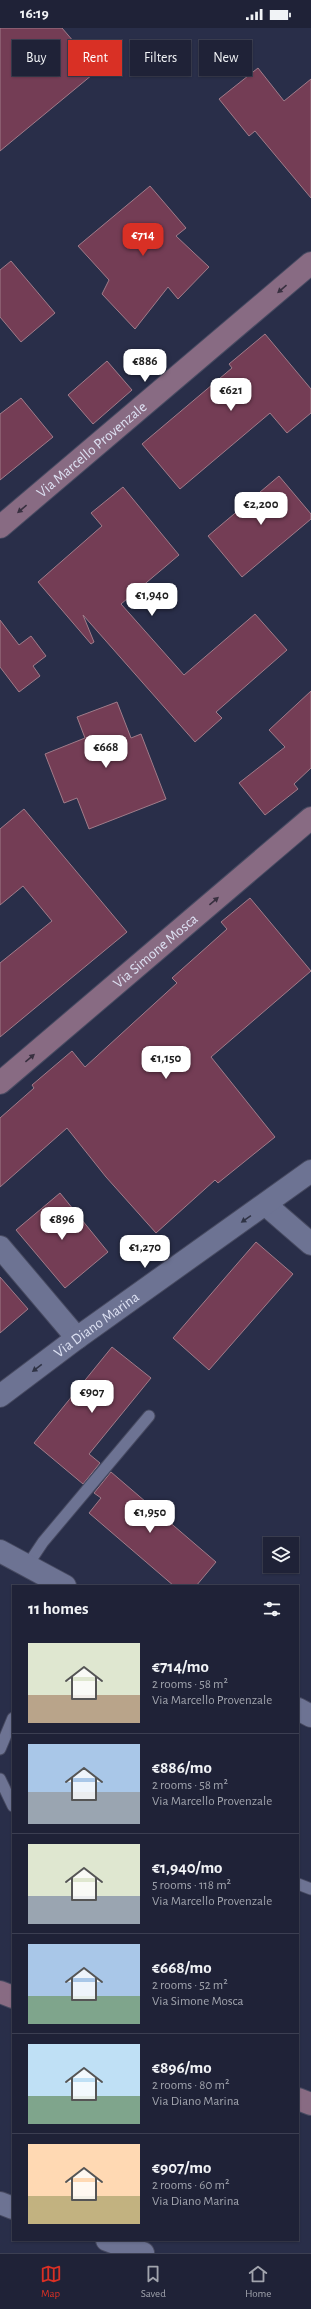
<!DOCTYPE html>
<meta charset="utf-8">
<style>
:root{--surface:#1f2237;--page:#272a3f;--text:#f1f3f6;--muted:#a1a4ad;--line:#3c3f52;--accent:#d93025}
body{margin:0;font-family:"Alegreya Sans",sans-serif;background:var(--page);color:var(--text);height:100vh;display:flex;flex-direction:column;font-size:15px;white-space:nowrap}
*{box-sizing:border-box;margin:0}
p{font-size:13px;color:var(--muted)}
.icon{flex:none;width:22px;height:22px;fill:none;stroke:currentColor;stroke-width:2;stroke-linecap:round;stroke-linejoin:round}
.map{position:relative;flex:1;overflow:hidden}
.sheet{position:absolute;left:12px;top:1557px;width:287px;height:656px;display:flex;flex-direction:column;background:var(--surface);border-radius:0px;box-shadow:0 1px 3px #0004,0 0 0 1px var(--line)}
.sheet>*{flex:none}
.top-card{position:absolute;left:12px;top:12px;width:287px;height:36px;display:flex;gap:8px}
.controls{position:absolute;left:263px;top:1509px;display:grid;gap:8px}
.controls a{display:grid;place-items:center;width:36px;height:36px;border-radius:0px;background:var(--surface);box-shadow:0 1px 3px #0004,0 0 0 1px var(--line);font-size:20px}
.price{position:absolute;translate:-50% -34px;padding:0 9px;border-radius:8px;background:#fff;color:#222;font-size:13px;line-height:26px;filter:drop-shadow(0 1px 2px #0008)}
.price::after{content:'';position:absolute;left:50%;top:24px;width:12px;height:9px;margin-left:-6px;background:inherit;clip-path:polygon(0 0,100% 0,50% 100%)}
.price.current{background:var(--accent);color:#fff}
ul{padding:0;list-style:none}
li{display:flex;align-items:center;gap:12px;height:100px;padding:0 16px}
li+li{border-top:1px solid var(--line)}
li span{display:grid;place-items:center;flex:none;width:112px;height:80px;border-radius:0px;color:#555}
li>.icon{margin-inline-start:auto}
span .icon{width:48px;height:48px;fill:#fffc;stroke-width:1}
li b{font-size:17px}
h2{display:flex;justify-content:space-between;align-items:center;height:48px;padding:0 16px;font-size:17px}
.chip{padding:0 14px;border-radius:0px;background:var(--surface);box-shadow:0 1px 3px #0004,0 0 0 1px var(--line);font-size:14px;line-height:36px}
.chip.current{background:var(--accent);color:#fff}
.status{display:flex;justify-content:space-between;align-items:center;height:28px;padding:0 20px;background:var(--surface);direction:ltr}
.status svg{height:11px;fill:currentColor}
.menu{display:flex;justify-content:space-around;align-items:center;height:56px;border-top:1px solid var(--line);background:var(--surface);font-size:11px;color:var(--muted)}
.menu a{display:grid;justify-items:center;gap:2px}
.menu .current{color:var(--accent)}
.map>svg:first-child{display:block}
</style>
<div class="status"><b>16:19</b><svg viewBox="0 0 49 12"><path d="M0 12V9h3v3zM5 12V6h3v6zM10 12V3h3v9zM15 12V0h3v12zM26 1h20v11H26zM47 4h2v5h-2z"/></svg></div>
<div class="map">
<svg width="311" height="2225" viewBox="0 0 311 2225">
<rect width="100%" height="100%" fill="#292e49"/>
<path fill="#743d55" stroke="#a07c8a" d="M0,0H62L98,42L0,123Z
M258,40L284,73L311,51V170L255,103L249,108L219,71Z
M150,158L186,200L176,208L209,239L178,271L168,259L135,301L102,266L109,252L78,218Z
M11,233L55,285L21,314L0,289V242Z
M265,306L311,361V385L287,405L270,385L180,461L142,416L232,340L229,336Z
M107,333L132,362L93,396L68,367Z
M21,370L53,409L0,452V386Z
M279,448L311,486V491L242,549L208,508Z
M123,459L179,527L121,576L184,647L255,586L287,622L216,684L222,690L195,714L83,587L94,614L91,616L38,554L102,498L91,485Z
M0,592L19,617L31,608L46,628L33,638L40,648L19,664L0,639Z
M311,663V740L294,756L298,761L265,787L239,755L285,719L269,702Z
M117,674L131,710L141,706L166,771L89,801L77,770L64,775L45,726L85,710L77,689Z
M24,781L127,904L0,1009V935L52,893L23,858L0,877V801Z
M250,870L311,943L211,1029L275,1109L218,1155L215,1152L156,1205L106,1149L67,1100L0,1159V1090L34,1060L32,1057L72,1023L85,1039L177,955L172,950L227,901L221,894Z
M60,1165L108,1224L65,1260L16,1202Z
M256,1214L293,1246L209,1342L173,1310Z
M0,1249L28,1281L0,1305Z
M112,1319L151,1350L89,1426L100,1435L83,1456L34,1415Z
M111,1444L216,1534L196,1558H174L89,1485L101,1470L94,1465Z"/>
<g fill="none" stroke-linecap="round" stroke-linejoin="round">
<g stroke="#474a61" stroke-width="13">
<path id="lane" d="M27,1538L43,1514L149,1388
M0,1721L13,1690
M0,1751L13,1778
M298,1856L311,1861"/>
</g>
<g stroke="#474a61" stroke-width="24">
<g id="street">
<path d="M266,1177L311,1216"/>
<path d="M0,1219L77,1310"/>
<path id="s1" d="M0,1368L77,1310L311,1143"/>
<path d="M0,1523L65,1558"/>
<path d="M298,1681L311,1688"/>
<path d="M0,2175L13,2180"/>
<path d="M107,2212L143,2225"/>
</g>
</g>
<g stroke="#474a61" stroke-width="24">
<g id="secondary">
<path id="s2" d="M0,499L311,235"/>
<path id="s3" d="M0,1055L311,790"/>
<path d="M0,1964L13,1969"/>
<path d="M298,2071L311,2076"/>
</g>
</g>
<use href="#lane" stroke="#6d7393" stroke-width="11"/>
<use href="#street" stroke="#6d7393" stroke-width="22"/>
<use href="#secondary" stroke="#886b83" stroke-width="22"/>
</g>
<defs><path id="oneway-solid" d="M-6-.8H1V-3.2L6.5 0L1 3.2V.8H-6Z"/></defs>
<g fill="#383040">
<use href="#oneway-solid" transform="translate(282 261) rotate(139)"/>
<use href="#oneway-solid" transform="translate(22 481) rotate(140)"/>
<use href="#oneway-solid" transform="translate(214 873) rotate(-40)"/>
<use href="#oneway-solid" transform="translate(30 1030) rotate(-40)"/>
</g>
<g fill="#2f3345">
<use href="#oneway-solid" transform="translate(246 1191) rotate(145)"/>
<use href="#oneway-solid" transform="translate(37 1340) rotate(143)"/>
</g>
<g text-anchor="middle" stroke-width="3" stroke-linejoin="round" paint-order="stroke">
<g font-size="15" fill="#dde1f3" stroke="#151723">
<text dy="5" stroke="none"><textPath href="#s2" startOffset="120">Via Marcello Provenzale</textPath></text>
<text dy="5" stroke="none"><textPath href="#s3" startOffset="204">Via Simone Mosca</textPath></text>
<text dy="5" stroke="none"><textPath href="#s1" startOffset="120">Via Diano Marina</textPath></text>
</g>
</g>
</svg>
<div class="controls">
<a><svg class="icon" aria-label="layers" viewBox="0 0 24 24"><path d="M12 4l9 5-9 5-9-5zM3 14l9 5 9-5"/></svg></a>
</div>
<b class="price current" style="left:143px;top:229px">€714</b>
<b class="price" style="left:145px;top:355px">€886</b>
<b class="price" style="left:231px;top:384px">€621</b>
<b class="price" style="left:261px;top:498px">€2,200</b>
<b class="price" style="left:152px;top:589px">€1,940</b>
<b class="price" style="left:106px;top:741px">€668</b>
<b class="price" style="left:166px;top:1052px">€1,150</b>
<b class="price" style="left:62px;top:1213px">€896</b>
<b class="price" style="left:145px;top:1241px">€1,270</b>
<b class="price" style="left:92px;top:1386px">€907</b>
<b class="price" style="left:150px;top:1506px">€1,950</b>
<div class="top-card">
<a class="chip">Buy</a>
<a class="chip current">Rent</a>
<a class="chip">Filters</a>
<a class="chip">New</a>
</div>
<section class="sheet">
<h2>11 homes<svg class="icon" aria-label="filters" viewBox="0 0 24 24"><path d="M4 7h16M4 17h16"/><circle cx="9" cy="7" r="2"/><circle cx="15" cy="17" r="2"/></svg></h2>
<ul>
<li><span style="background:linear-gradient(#dfe7d0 65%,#b9a48a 0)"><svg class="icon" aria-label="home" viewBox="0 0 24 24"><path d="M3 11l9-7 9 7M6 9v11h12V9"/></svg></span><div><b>€714/mo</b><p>2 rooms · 58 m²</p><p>Via Marcello Provenzale</p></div></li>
<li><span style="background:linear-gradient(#a9c7e8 60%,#9aa5b1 0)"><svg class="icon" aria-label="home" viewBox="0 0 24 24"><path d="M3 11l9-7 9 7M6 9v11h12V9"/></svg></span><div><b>€886/mo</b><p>2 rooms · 58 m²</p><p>Via Marcello Provenzale</p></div></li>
<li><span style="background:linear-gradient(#dfe7d0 65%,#9aa5b1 0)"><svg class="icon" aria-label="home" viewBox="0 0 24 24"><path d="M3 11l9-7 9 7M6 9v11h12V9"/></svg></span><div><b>€1,940/mo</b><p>5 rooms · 118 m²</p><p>Via Marcello Provenzale</p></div></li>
<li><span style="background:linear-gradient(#a9c7e8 65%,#7fa58c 0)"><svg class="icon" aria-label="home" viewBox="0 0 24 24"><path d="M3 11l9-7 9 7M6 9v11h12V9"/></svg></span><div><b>€668/mo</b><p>2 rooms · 52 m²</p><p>Via Simone Mosca</p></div></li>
<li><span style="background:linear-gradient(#bfe0f5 65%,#7fa58c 0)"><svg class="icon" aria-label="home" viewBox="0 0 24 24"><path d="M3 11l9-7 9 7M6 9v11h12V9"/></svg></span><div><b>€896/mo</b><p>2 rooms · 80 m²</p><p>Via Diano Marina</p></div></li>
<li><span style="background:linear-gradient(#ffd9b3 65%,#c2b280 0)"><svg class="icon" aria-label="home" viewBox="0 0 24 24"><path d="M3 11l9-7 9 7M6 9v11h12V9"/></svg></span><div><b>€907/mo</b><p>2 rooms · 60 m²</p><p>Via Diano Marina</p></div></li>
</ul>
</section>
</div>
<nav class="menu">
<a class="current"><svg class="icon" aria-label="map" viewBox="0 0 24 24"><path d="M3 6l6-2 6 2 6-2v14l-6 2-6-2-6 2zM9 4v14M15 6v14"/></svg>Map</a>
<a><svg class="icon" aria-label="saved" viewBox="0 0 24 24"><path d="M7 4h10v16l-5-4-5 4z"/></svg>Saved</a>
<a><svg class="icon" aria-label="home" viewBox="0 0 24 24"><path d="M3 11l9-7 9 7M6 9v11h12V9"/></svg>Home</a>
</nav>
